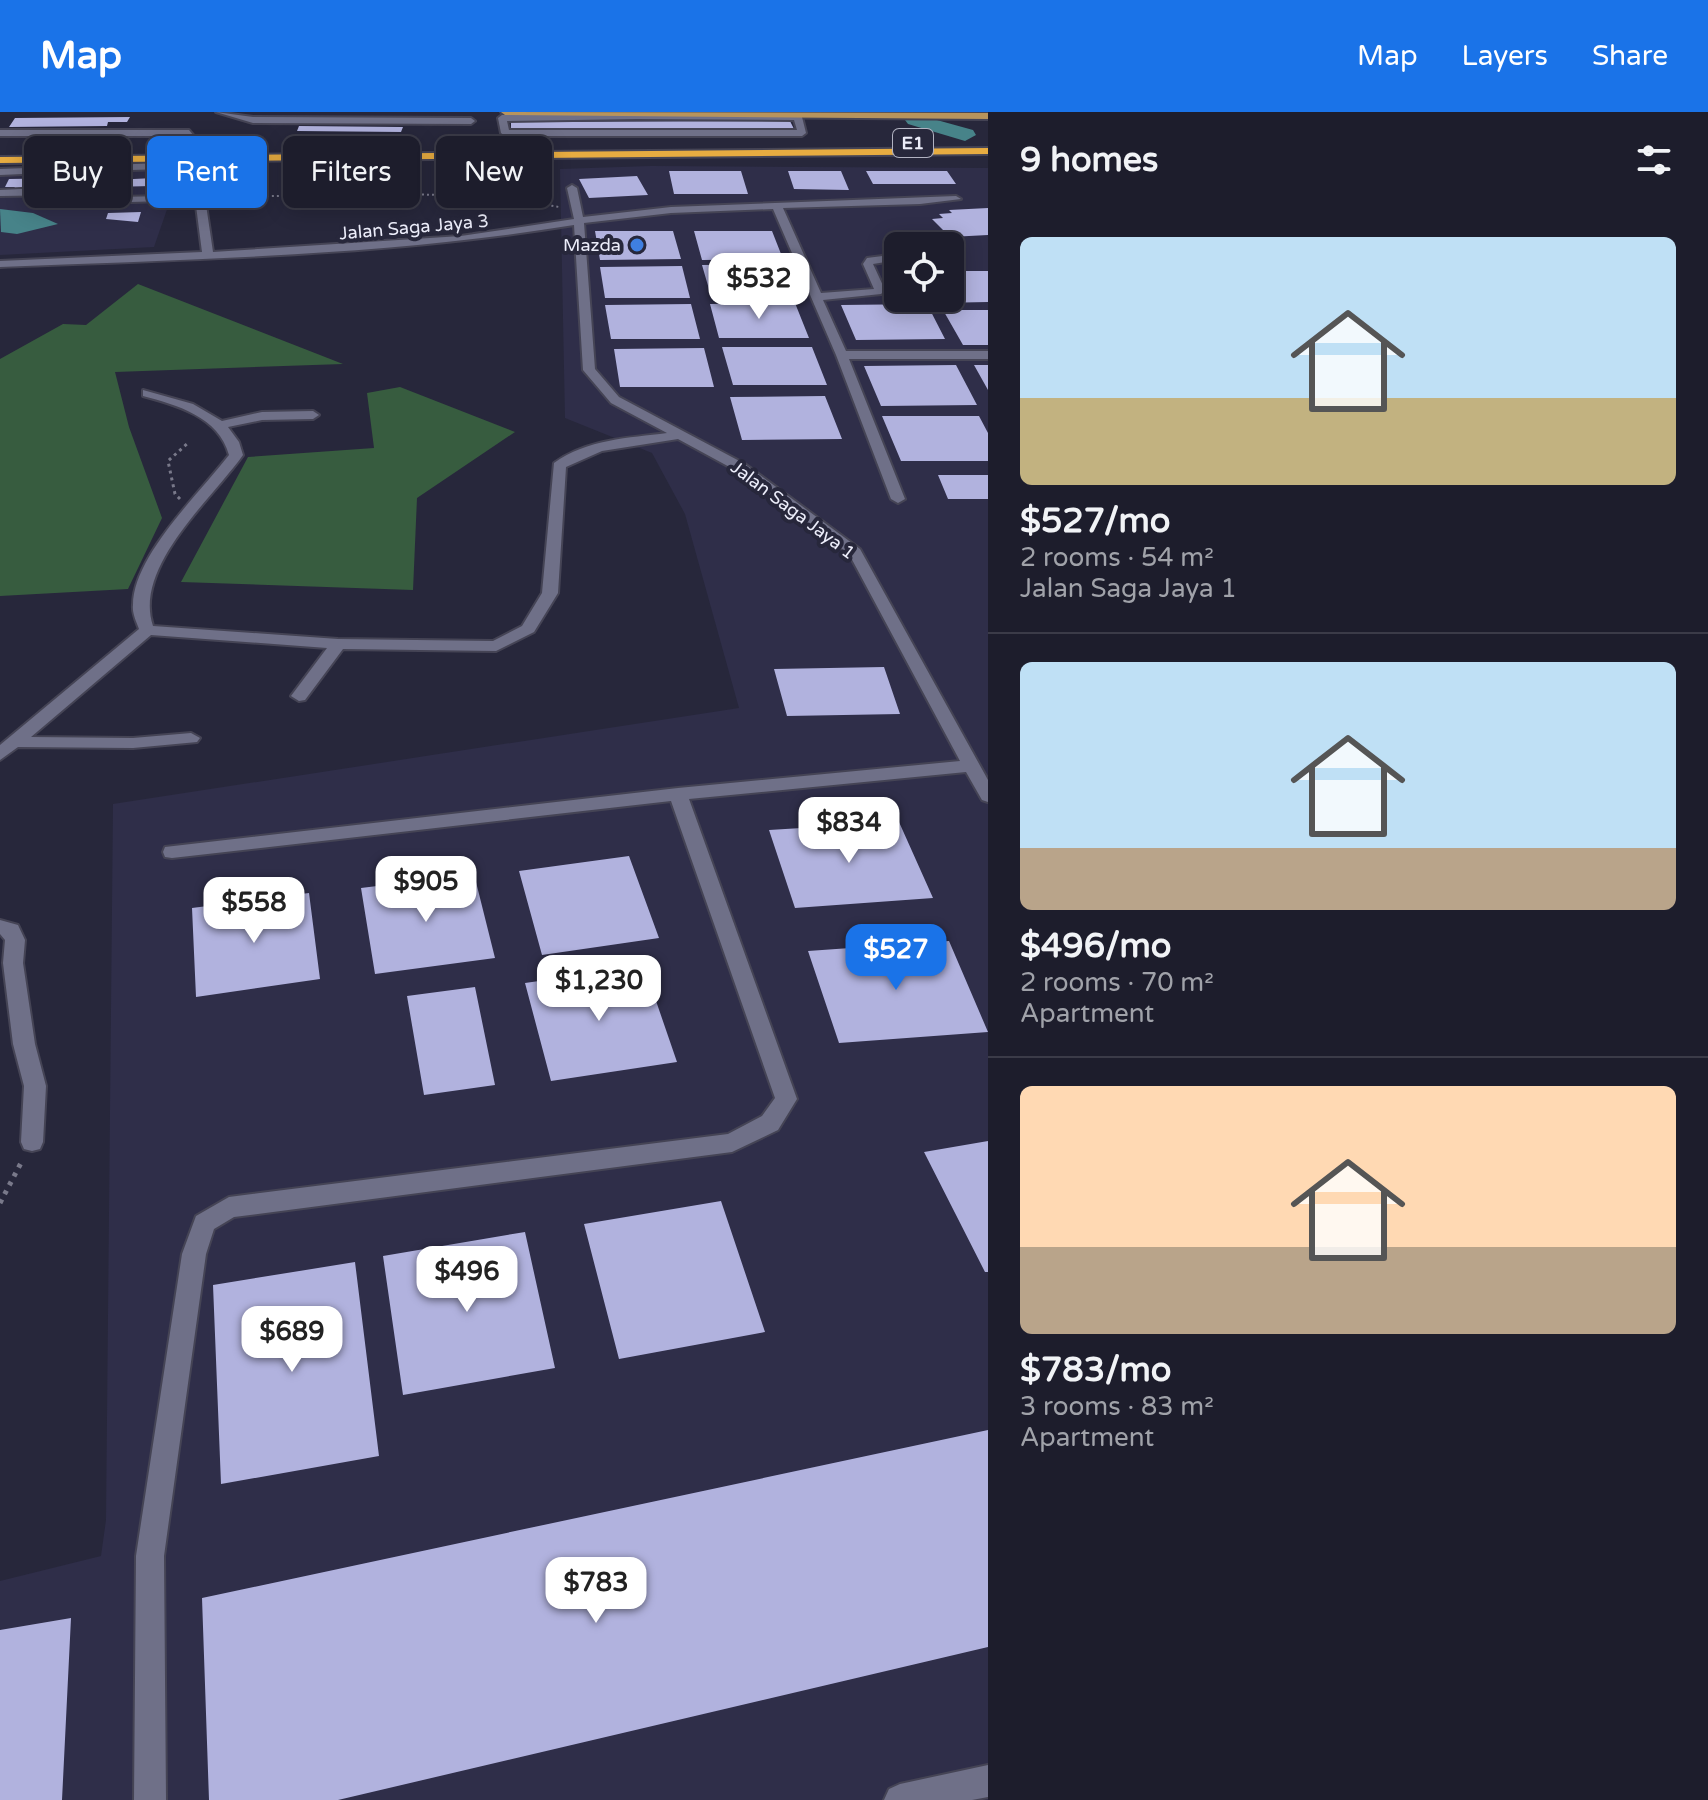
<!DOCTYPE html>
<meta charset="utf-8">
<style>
:root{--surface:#1d1d2c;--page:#2a2a38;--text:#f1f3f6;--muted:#a0a2a9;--line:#3b3b48;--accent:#1a73e8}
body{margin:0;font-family:"Varela Round",sans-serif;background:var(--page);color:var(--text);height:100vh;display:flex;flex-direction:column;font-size:30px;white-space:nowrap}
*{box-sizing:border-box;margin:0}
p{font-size:26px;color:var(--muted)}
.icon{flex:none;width:44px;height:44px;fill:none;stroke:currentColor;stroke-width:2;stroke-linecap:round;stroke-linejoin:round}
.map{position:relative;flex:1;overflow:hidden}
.drawer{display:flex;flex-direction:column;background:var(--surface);width:720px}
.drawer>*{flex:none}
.banner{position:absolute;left:24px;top:24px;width:760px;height:72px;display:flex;gap:16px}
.buttons{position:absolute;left:884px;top:120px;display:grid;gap:16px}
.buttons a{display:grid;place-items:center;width:80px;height:80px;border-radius:12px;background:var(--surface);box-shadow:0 4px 20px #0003,0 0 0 2px var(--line);font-size:40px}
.price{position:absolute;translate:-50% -68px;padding:0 18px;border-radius:16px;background:#fff;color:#222;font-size:26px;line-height:52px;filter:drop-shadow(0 2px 4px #0008)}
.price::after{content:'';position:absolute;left:50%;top:48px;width:24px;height:18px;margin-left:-12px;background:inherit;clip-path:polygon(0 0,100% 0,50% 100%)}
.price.active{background:var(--accent);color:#fff}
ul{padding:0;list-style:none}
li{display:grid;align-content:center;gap:16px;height:424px;padding:0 32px}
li+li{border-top:2px solid var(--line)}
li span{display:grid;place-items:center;height:248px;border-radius:12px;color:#555}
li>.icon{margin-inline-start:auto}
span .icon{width:144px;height:144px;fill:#fffc;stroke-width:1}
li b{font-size:34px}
h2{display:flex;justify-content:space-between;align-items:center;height:96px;padding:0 32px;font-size:34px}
.chip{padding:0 28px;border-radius:12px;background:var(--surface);box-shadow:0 4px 20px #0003,0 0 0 2px var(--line);font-size:28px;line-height:72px}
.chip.active{background:var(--accent);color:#fff}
header{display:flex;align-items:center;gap:48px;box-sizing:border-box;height:112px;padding:0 40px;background:var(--accent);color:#fff}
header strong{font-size:38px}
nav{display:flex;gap:44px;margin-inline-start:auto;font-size:28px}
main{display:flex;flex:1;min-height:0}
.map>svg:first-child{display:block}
</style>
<header>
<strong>Map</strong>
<nav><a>Map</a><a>Layers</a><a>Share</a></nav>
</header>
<main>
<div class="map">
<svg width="988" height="1688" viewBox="0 0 988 1688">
<rect width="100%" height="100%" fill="#27273b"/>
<path fill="#2f2e49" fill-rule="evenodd" d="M651,54L988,56V1688H0V1469L101,1444L106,1408L113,692L739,596L685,402L652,341L565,306L560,57ZM898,134H950V186H898Z
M181,57L154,135L0,143V62Z"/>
<path fill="#375c3f" d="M138,172L343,252L115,260L129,315L162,406L128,477L0,484V247L63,212L86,213Z
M400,275L515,320L417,386L413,478L181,470L248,345L374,336L367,281Z"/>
<path fill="#478389" d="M0,97L33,101L58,112L17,122L1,120Z"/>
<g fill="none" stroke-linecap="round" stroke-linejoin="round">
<path fill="#478389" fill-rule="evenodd" d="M915,2L973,18L976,23L965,29L908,12L905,8Z"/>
</g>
<path fill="#b1b2de" d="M130,5L127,10H108L107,14L9,15L15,6Z
M790,9L795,19L511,20V10Z
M299,14L403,15L401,20L297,19Z
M669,59H741L748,82H674Z
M788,59H841L849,78L794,77Z
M866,59H947L956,72H873Z
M637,64L648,83L589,86L579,67Z
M70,66L65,77L13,78L15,75H5L9,67Z
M154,66L152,74L110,75L113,68Z
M988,96V123L950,125L932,107L943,106L939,102L952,101L949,98Z
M141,100L138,110L106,107L108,101Z
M595,119H673L681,147L600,148Z
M694,119H772L783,147L702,148Z
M783,152L795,184H711L702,153Z
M682,154L690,186H605L600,155Z
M950,159H988V190L938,191L935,186H950Z
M795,191L809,226H719L710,192Z
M691,192L700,227H611L605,193Z
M927,192L945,227L856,228L841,193Z
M943,198H988V233H963Z
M722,235H812L827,273H733Z
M704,236L714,275H620L614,237Z
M956,253L977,293L881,294L864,254Z
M974,253H988V278Z
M825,284L842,327L742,328L730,285Z
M882,304H979L988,321V349H901Z
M938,363H988V387H948Z
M884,555L900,602L787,604L774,557Z
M899,710L933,786L795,796L769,718Z
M629,744L659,826L542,843L519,759Z
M474,762L495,846L375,862L361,776Z
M309,781L320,867L196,885L192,796Z
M949,829L988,920L839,931L808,839Z
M644,854L677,950L551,969L525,871Z
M475,875L495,973L424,983L407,884Z
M988,1029V1160H985L924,1040Z
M721,1089L765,1220L619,1247L584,1112Z
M525,1120L555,1256L403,1283L383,1144Z
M355,1150L379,1344L221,1372L213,1173Z
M988,1318V1535L338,1688H209L202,1486Z
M71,1506L62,1688H0V1518Z"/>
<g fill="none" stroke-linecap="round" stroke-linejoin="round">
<g stroke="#454455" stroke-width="4">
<path id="minor" d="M216,0L253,5L471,6L475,9L471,12L253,11Z
M637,1L798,2L802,5L806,21L802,24H505L501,21L498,6L502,3ZM637,7L794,8L797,18H509L507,9Z
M0,18H189L198,29L191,31L186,24H0Z
M210,42L213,47L162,57L71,60L85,61L94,68L89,78L69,83L0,84V78L82,74L84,69L66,65L69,60L0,63V57L162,51Z
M572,73L577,76L583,105L671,95L956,84L961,87L920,92L783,96L821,181L874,177L863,152L867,146L898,142V148L873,152L885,178L881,182L823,188L846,239H988V247H849L905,387L898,391L891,387L836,243L773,97L671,101L584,111L595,257L619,285L745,352L860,437L988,668V690L982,688L966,660L689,687L797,987L778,1018L732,1040L234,1105L214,1117L206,1142L164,1444L166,1688H134L136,1444L182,1142L196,1104L229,1085L728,1022L762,1004L775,986L671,689L172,746L165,745L163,740L165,735L678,676L960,649L849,442L735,358L678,327L602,339L566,355L558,481L534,520L496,539L343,537L305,588L299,589L291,584L327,536L151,523L31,625L133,626L191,621L200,626L197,630L133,636L18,635L0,648V633L139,517C136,509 132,501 133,493C133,444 200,381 229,343C219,305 177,293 143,284V278L193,292L222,309L262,300L313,299L319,303L313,307L262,308L228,315L239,330L243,343C211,388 133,455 153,514L338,527L493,529L522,514L542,481L554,351C587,327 629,326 667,321L611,291L583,258L574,113C384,144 192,147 0,155V149L202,140L195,86L200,83L205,86L213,140L461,124L574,107L567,76Z
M167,84L164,89L64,92L59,89L64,86Z
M950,141L955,142V146L950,147Z
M0,808L18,813L25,828L23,851L35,932L46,974L43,1030L40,1037L32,1039L24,1037L21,1030L24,974L13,932L3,851L5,828L0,822Z
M988,1653V1685L972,1688H884L889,1677L900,1672Z"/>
</g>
<g stroke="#454455" stroke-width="4">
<path id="major" d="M501,0L988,1V7L505,3Z"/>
</g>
<g stroke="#454455" stroke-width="4">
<path id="highway" d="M988,36V42L0,51V45Z"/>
</g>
<path stroke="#79798a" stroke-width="2" stroke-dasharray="2 3" stroke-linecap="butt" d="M217,85C330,84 447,75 559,95"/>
<path stroke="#79798a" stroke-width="3" stroke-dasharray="3 4" stroke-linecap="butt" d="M180,387L175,382L168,349L189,330"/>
<path stroke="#79798a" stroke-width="5" stroke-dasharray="4 6" stroke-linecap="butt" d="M0,1091L22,1049"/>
<use href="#minor" fill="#6f7088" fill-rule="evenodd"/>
<use href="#major" fill="#b7945d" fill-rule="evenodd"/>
<use href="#highway" fill="#e7ac41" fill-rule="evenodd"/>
</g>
<circle fill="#3f7fe0" stroke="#27273b" stroke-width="3" cx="637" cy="133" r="8"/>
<g text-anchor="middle" stroke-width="8" stroke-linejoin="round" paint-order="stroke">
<rect fill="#27273b" stroke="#b1b2c1" stroke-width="2" x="893" y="17" width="40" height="28" rx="6"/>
<g font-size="18" font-weight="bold" fill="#ecedfa">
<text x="913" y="37">E1</text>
</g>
<g font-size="18" fill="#ecedfa" stroke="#27273b">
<text transform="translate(414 115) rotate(-5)" y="6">Jalan Saga Jaya 3</text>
<text transform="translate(793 398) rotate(37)" y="6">Jalan Saga Jaya 1</text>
</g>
<g font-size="18" fill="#ecedfa" stroke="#27273b" text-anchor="end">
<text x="621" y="139">Mazda</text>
</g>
</g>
</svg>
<div class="buttons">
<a><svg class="icon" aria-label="locate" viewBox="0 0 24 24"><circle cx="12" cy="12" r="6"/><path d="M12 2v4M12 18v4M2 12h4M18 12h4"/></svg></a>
</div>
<b class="price" style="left:759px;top:209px">$532</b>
<b class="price" style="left:849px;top:753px">$834</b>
<b class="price" style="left:426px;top:812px">$905</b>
<b class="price" style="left:254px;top:833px">$558</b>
<b class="price active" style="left:896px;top:880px">$527</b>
<b class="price" style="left:599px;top:911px">$1,230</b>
<b class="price" style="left:467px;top:1202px">$496</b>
<b class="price" style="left:292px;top:1262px">$689</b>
<b class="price" style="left:596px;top:1513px">$783</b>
<div class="banner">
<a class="chip">Buy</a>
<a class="chip active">Rent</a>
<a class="chip">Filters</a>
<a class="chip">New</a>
</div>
</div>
<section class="drawer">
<h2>9 homes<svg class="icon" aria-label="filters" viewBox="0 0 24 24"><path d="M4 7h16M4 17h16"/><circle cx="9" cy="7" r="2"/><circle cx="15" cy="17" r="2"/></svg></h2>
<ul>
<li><span style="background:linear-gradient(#bfe0f5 65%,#c2b280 0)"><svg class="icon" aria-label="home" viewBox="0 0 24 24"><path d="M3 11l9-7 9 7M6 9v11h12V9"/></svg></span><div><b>$527/mo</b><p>2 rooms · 54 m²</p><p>Jalan Saga Jaya 1</p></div></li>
<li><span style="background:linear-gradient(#bfe0f5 75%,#b9a48a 0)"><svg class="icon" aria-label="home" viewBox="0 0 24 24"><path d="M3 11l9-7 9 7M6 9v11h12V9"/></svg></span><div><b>$496/mo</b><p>2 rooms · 70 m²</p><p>Apartment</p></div></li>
<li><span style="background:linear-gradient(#ffd9b3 65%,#b9a48a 0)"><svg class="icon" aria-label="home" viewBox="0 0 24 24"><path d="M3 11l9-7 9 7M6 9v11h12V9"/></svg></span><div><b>$783/mo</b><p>3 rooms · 83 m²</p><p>Apartment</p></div></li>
</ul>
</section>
</main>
